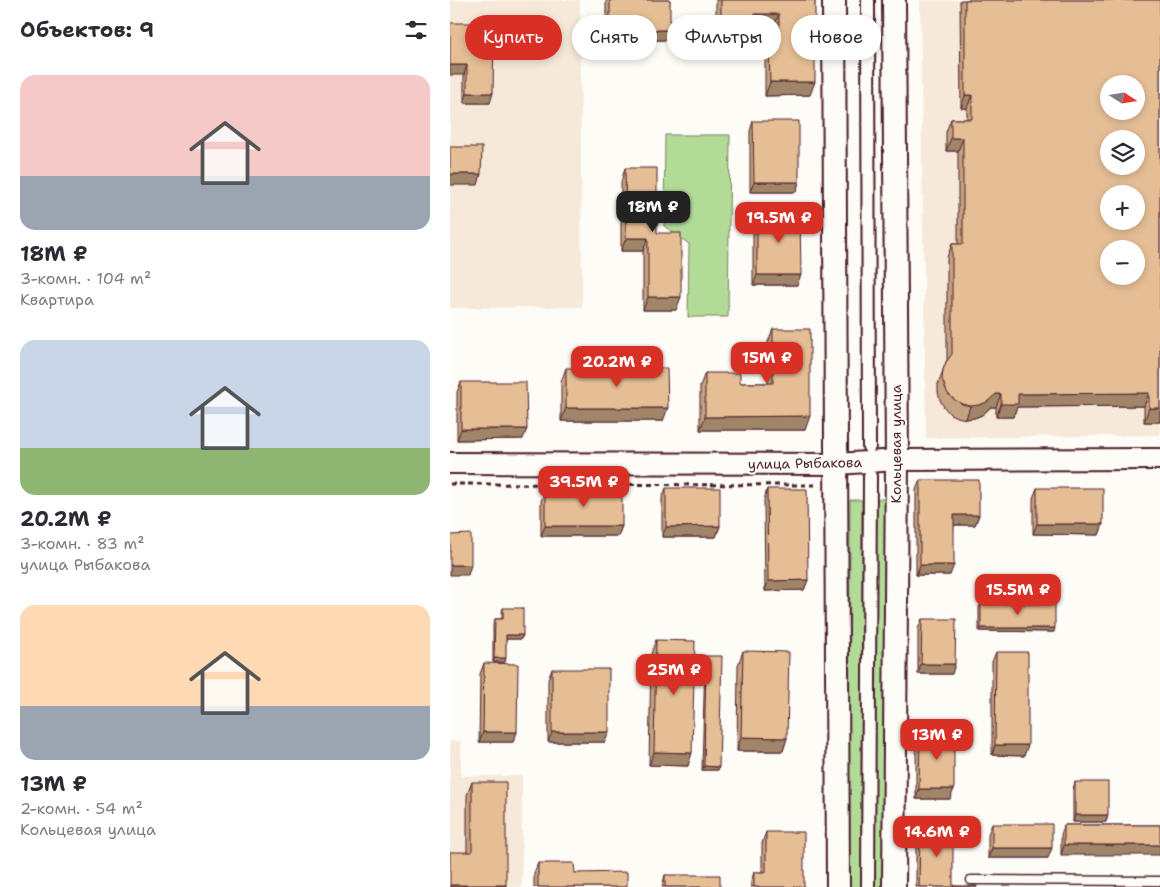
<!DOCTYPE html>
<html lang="ru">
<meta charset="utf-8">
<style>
:root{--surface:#fff;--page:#f2f2f3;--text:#2b2b33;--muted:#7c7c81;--accent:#d93025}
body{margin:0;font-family:"Shantell Sans",sans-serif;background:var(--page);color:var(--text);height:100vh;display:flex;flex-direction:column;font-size:19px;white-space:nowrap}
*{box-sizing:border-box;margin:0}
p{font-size:16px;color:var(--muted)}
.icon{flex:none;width:28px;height:28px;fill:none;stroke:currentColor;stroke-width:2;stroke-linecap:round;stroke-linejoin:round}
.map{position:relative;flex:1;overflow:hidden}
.panel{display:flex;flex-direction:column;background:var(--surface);width:450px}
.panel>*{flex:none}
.banner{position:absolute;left:15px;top:15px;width:475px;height:45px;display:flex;gap:10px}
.needle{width:32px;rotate:102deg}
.controls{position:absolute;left:650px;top:75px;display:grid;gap:10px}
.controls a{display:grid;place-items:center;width:45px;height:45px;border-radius:50%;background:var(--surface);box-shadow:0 2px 8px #0003;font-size:25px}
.price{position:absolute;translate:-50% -42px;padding:0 11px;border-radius:10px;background:var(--accent);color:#fff;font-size:16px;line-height:32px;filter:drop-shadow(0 1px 2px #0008)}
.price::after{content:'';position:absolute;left:50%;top:30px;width:15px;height:11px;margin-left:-8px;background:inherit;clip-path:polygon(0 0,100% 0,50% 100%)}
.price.current{background:#222;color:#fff}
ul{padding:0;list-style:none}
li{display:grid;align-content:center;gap:10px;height:265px;padding:0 20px}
li span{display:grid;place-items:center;height:155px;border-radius:15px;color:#555}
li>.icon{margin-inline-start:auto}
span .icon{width:90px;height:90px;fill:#fffc;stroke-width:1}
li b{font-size:21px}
h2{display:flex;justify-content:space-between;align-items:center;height:60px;padding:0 20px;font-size:21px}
.tag{padding:0 18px;border-radius:22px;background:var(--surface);box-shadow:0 2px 8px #0003;font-size:18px;line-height:45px}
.tag.current{background:var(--accent);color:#fff}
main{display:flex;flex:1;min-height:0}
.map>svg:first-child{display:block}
</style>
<main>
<section class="panel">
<h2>Объектов: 9<svg class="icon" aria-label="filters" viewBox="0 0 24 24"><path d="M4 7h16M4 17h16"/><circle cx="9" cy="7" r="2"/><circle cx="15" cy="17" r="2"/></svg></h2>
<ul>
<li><span style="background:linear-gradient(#f6c9c9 65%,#9aa5b1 0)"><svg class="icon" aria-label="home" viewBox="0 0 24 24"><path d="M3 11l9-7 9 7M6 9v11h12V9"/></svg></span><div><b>18M ₽</b><p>3-комн. · 104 m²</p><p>Квартира</p></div></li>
<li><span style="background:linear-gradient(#c9d6e8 70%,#8fb573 0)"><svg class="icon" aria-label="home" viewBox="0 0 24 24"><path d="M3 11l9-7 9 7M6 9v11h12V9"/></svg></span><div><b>20.2M ₽</b><p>3-комн. · 83 m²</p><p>улица Рыбакова</p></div></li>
<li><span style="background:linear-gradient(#ffd9b3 65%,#9aa5b1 0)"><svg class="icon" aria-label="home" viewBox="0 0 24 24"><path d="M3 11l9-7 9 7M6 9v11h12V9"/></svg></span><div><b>13M ₽</b><p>2-комн. · 54 m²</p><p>Кольцевая улица</p></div></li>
</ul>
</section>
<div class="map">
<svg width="710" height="887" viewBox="0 0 710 887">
<rect width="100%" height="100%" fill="#fdfcf7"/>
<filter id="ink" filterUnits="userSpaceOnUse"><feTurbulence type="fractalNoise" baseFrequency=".02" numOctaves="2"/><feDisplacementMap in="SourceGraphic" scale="10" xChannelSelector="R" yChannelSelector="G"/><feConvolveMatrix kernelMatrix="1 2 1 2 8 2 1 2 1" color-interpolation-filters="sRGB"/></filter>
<g filter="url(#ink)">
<path fill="#f6e9da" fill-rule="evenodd" d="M0,0H130L132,307L0,308Z
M470,0H710V435L476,438ZM659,84H686V111H659ZM659,139H686V166H659ZM659,194H686V221H659ZM659,249H686V276H659Z
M0,741H11V776H72V887H0Z"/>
<path fill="#b2db98" stroke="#7e7d62" d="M215,135H280L278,317H238L239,244L214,226Z
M423,499H435L434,887H422Z
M400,500H412L411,887H399Z"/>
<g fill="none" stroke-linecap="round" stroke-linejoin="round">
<g stroke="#4a1f2b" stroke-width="11">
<path id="service" d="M521,880L710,881"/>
</g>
<g stroke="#4a1f2b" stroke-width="16">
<path id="pedestrian" d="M418,0L419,447
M418,887L420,476"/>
</g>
<g stroke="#4a1f2b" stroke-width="24">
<path id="tertiary" d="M0,463L387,464L447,460L710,459"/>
</g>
<g stroke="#4a1f2b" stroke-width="26">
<path id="secondary" d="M384,0L388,887
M444,887L447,460L444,0"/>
</g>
<path stroke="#4a1f2b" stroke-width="3" stroke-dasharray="5 4" stroke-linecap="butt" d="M0,484L367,485"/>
<use href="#service" stroke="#fdfcf7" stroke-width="8"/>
<use href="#pedestrian" stroke="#fdfcf7" stroke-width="12"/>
<use href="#tertiary" stroke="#fdfcf7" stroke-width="20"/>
<use href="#secondary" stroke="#fdfcf7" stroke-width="22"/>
</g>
<path fill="#c5a380" stroke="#4a1f2b" d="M156,0H220L217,40H156Z
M266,0H365L360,95L315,96V61L319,48H324V27H304L299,39H266Z
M510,0H710V422H694V406L567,407L563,417H546V407H541L532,415L524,418L516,419L507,417L500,414L494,407L490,400L488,392V384L496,362L497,360V257L502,244H508V151H496V132L501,119H517V108H511Z
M0,23L40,103H14V75Z
M303,121L349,182L346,192H300V131Z
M175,168L207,233L226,310H193V251H171V182Z
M307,213L347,285H303V223Z
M323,329L355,430H250V386L255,373L290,383H318V342Z
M116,368L213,421H111V382Z
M11,382L73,439L7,440V392Z
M470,480L529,515L525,525H504L500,575H466V490Z
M216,488L270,526L266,537H212V498Z
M587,488L653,524L649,535L583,534V498Z
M317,489L358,580L354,590L315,591L314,500Z
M95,490L172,526L168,536H91V501Z
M531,604L604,632L529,631V607Z
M53,608L73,635L71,639H56L55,662H43V623L45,619H52V612Z
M472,619L502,674H468V629Z
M206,640L238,766L199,765L201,654Z
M293,651L337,738L333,751H287L288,665Z
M546,652L574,756L542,755V662Z
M256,656L268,770H252L255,659Z
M34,663L67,732L63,742H29L30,674Z
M102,669L155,742H98V680Z
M470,733L500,799H466V743Z
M22,782L56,885L55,887H0L17,852V795Z
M625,782L658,815L656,822H623V789Z
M542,824L598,858H538V834Z
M614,825H710L611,855V835Z
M470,828L503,886L527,887H466V838Z
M316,832L354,887H301V882L304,872H312V843Z
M88,863L125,873L177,887H84V873Z
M215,875L270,887H212Z"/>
<path fill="#a08568" stroke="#4a1f2b" d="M304,14H329L324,27H304L299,39H266L271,26Z
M160,30H220L217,40H156Z
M0,65H17L14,75H0Z
M320,82H365L360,95L315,96Z
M17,93H43L40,103H14Z
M515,95H522L517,108H511Z
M501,138H513L508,151H496Z
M0,174H31L28,185H0Z
M304,182H349L346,192H300Z
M176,238H198L193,251H171Z
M307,275H351L347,285H303Z
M198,297H231L226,310H193Z
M699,393L694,406L567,407L563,417H546L551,404L568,394Z
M546,394H551L546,407H541L532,415L524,418L516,419L520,406Z
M116,408H218L213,421H111Z
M699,408H710V422H694Z
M360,416L355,430H250L255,417Z
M11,429H77L73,439L7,440Z
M504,515H529L525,525H501Z
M587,524H653L649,535L583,534Z
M95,526H172L168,536H91Z
M270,526L266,537H212L216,527Z
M0,565H21L18,575H0Z
M470,565H504L500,575H466Z
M358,580L354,590L315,591L318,581Z
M531,628H605L604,632L529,631Z
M56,635H73L71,639H55Z
M44,658H56L55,662H43Z
M471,664H505L502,674H468Z
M33,732H67L63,742H29Z
M102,732H159L155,742H98Z
M291,737L337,738L333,751H287Z
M545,745H578L574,756L542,755Z
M204,752L242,753L238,766L199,765Z
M254,766L269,767L268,770H252Z
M469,789H504L500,799H466Z
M625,815H658L656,822H623Z
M614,845H710V855H611Z
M542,848H602L598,858H538Z
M0,885H56L55,887H0Z"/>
<path fill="#e5be95" stroke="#4a1f2b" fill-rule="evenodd" d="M160,0H220V30H160Z
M271,0H365V82H320L319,48H329V14H304V26H271Z
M515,0H710V408H699V393L568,394V404H551V394H546L537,402L529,405L520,406L512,404L505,400L498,394L495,387L492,379L493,370L496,362L502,354V244H513V138H501V119H522V95H515ZM659,84H686V111H659ZM659,139H686V166H659ZM659,194H686V221H659ZM659,249H686V276H659Z
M0,23H44L43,93H17V65H0Z
M303,121H349V182H304Z
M0,147H32L31,174H0Z
M175,168H207V233H231V297H198V238H176Z
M307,213H350L351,275H307Z
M323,329H360V416L255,417V373H290V383H323Z
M116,368H217L218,408H116Z
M11,382H76L77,429H11Z
M470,480H529V515H504V565H470Z
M216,488H270V526L216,527Z
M587,488H653V524H587Z
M317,489H357L358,580L318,581Z
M95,490H172V526H95Z
M21,534V565H0V535Z
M531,604H605V628H531Z
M53,608H73V635H56V658H44L45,619H53Z
M472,619H506L505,664H471Z
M206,640L245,641L242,753L204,752Z
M293,651L339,652L337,738L291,737Z
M546,652H578V745H545Z
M256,656H272L269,767L254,766Z
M34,663L68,664L67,732H33Z
M102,669H159V732H102Z
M470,733H504V789H469Z
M22,782H56V885H0V852H22Z
M625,782H658V815H625Z
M542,824H602V848H542Z
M614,825H710V845H614Z
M470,828H503V886H527V887H469Z
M316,832H354V887H304V872H316Z
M88,863H124L125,873L177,872V887H88Z
M215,875H270V887H215Z"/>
</g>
<g text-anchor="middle" stroke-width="4" stroke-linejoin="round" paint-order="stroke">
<g font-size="14" fill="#4a1f2b" stroke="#fdfcf7">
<text transform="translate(446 444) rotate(-90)" y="5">Кольцевая улица</text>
<text transform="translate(355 463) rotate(-1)" y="5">улица Рыбакова</text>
</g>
</g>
</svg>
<div class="controls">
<a><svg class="needle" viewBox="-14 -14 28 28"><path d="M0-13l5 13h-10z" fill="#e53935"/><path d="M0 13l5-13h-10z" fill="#7c7c81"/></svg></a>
<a><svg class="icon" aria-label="layers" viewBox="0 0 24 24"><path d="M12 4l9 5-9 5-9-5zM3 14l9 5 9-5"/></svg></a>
<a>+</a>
<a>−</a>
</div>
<b class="price current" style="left:203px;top:233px">18M ₽</b>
<b class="price" style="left:329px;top:244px">19.5M ₽</b>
<b class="price" style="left:317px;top:384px">15M ₽</b>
<b class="price" style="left:167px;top:388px">20.2M ₽</b>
<b class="price" style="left:134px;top:508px">39.5M ₽</b>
<b class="price" style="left:568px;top:616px">15.5M ₽</b>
<b class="price" style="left:224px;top:696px">25M ₽</b>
<b class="price" style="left:487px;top:761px">13M ₽</b>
<b class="price" style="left:487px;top:858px">14.6M ₽</b>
<div class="banner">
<a class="tag current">Купить</a>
<a class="tag">Снять</a>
<a class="tag">Фильтры</a>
<a class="tag">Новое</a>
</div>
</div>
</main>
